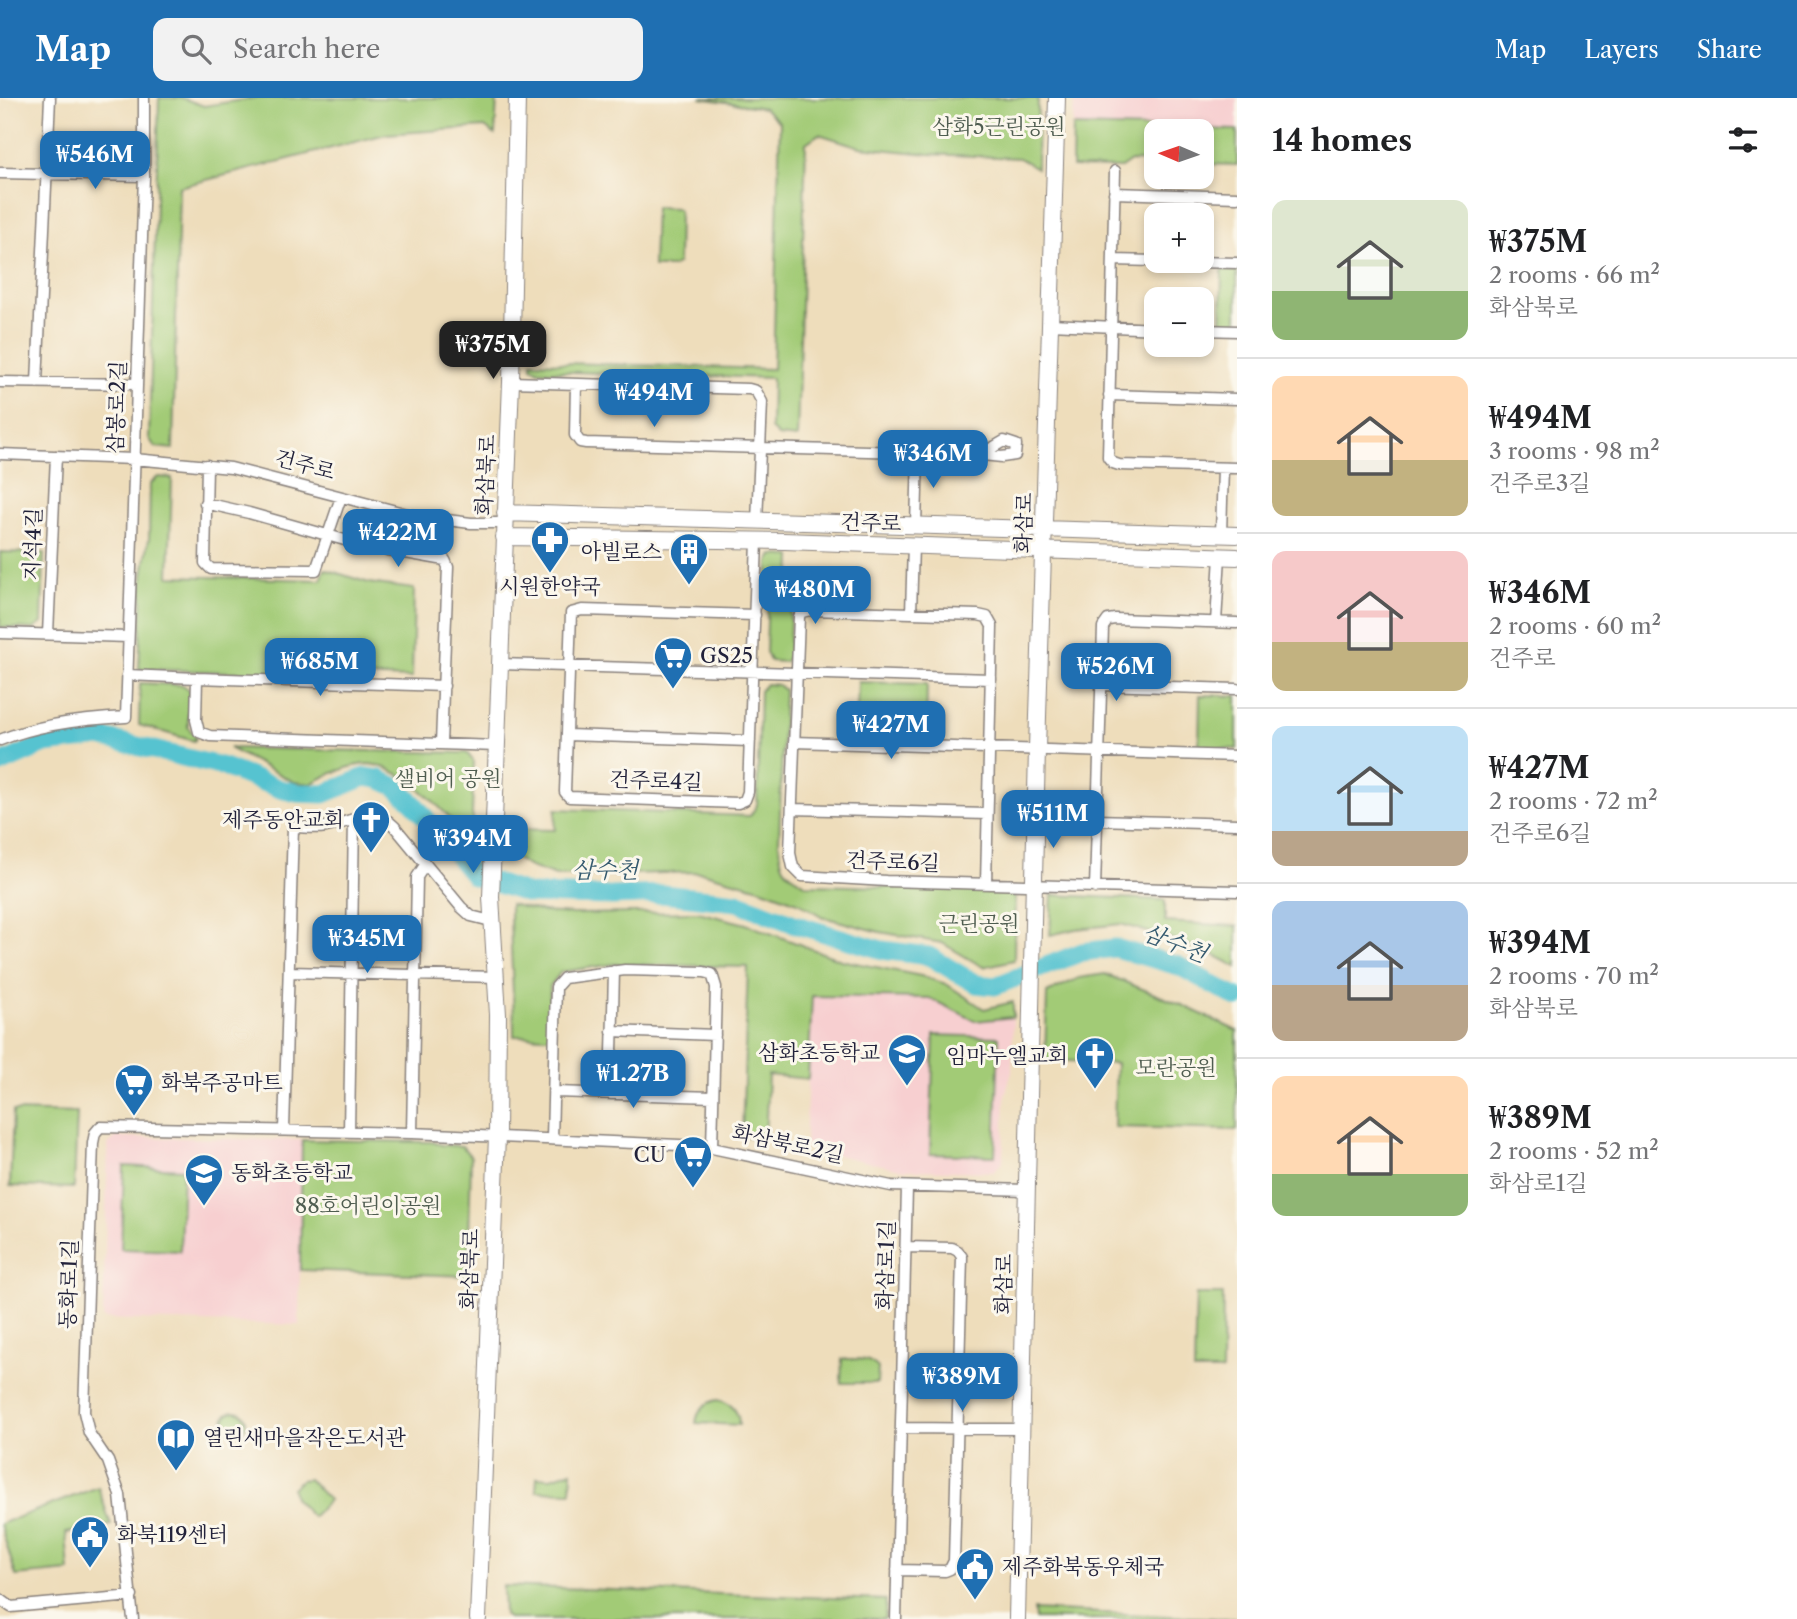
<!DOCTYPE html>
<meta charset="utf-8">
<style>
:root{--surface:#fff;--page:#f2f2f2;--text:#202124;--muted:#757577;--line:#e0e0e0;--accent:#1f6fb2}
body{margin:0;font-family:"Libre Caslon Text","Noto Serif KR",serif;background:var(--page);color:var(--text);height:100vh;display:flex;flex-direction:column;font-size:26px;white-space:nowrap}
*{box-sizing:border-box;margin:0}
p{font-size:23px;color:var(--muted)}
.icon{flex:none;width:38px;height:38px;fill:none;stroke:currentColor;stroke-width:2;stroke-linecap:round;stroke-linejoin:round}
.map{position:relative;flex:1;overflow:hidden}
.panel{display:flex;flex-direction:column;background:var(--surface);width:560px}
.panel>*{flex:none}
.needle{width:46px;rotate:272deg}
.fabs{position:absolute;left:1144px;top:21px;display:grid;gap:14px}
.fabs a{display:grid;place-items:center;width:70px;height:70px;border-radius:14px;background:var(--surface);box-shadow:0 4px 10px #0003;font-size:35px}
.price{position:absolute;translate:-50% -60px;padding:0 16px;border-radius:14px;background:var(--accent);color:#fff;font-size:23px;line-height:46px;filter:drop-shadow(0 2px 4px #0008)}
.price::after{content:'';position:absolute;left:50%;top:42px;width:21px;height:16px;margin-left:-10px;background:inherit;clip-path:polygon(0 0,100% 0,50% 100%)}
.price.active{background:#222;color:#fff}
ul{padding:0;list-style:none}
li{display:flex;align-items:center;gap:21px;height:175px;padding:0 35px}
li+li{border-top:2px solid var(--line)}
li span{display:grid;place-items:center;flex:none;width:196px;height:140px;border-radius:14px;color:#555}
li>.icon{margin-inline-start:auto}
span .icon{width:84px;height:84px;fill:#fffc;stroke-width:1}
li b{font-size:30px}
h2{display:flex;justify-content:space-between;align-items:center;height:84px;padding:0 35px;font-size:30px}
header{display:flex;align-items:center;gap:42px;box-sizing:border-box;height:98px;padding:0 35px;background:var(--accent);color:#fff}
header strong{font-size:33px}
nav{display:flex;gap:38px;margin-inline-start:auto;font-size:24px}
.search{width:490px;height:63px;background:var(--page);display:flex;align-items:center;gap:18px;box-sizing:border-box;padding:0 24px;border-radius:14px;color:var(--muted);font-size:26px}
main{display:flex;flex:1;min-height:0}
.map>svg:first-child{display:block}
</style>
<header>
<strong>Map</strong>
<div class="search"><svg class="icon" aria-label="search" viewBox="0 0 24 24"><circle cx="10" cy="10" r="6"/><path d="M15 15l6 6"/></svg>Search here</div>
<nav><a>Map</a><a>Layers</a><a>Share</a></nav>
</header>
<main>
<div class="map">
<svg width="1237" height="1521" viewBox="0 0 1237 1521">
<rect width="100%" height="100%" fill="#fbf7ec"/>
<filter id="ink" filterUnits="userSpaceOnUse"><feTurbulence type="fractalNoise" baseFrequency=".0143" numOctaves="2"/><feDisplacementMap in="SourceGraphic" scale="14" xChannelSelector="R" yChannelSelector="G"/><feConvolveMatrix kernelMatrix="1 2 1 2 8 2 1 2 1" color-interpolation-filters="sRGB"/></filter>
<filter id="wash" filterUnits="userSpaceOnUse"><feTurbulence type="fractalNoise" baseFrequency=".00686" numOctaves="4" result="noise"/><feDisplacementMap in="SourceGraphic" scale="28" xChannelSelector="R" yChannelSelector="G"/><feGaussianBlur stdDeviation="1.57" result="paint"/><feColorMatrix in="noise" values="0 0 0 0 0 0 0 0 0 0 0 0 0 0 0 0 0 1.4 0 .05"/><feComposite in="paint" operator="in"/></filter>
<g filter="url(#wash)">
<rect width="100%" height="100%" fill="#edb"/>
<path fill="#f7cfd0" d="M1074,0H1237V32L1073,28Z
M811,898L929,900L976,923L1013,919L1012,973L1005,997L1003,1063L994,1074L904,1072L805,1050Z
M116,1039L302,1042L299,1227L103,1221L108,1046Z"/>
<path fill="#a2cb76" stroke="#627658" stroke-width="2" d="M159,0H182L204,8L255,0H497L495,37L485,29L386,36L179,89L173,351L155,349L149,340Z
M700,0H1038L1037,70L1019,60L929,56L860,49L819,36L806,45L797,340L778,338L771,331L772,280L539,273L532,269V264L773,271L780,25L764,10Z
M1073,28L1237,32V67L1202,66V33H1157V64L1131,63L1121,70L1072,69Z
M655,109L676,110L679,113L678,165L672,169H653Z
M1222,172H1237V227H1221Z
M158,379L172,380L169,478L321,482L325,471L369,485L414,491L412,580L139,571L143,476L149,441L150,386Z
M0,454L44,455L42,525L34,531L0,529Z
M773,457L792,458L789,558L785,564L770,563L766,554L769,464Z
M858,584L927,586L926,642L856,640Z
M140,585L183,587L189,592L188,629L196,640L194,643L139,627Z
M766,586L778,587L784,592L779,744C780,770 784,774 807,787L1015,792L1014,862L983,869L942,845L880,834L823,819L800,805L760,790L701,774L556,778L530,769L510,757L512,731L555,732L556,711L750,718L757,707L760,593Z
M1200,597L1237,598V651L1199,650Z
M229,650L467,655L474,664L472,716L476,732L475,747C450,720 407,668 368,666C352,666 323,678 311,686L294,684Z
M1052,797L1165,802V824L1237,828V869L1214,857L1172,841L1121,826L1076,831L1050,837Z
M510,806L543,814L573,816L698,814L746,826L841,862L921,878L946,886L984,911L1013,904V919L976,923L929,900L812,898L808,981L768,977L765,1042L742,1037L748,869L614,866L561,874L550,888L549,939L514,938C514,894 510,850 510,806Z
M1105,876L1182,907L1237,933V1032L1114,1029L1116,965L1045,962L1047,895L1079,880Z
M934,937L999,939L995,1058L930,1056Z
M13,1013L77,1015L74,1090L10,1088Z
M302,1042L432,1044L442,1047L462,1048L471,1059L468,1178L300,1172Z
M124,1068L183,1071L180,1153L121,1151Z
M1196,1196H1223L1222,1273H1194Z
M842,1261C857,1261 868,1259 878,1270L877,1285H841Z
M718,1302C732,1305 739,1313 739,1327L696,1325C698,1311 705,1304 718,1302Z
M224 1324a11 11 0 1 1 22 0a11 11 0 1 1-22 0Z
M572,1373L571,1394L536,1393L537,1379L551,1380Z
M308,1381L329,1402L312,1419L294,1400L292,1390L301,1382Z
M98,1389L111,1427L66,1435L69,1473L16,1478L0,1426Z
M503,1488L886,1502L885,1521H509L504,1517Z
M1034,1512L1237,1521H1035Z"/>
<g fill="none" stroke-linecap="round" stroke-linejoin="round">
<path stroke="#57c3d0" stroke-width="19" d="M0,666L45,646L100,639L224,669L280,691L297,695L324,696L365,679L379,681L396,689L414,706L474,778L529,796L611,798L662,796L737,804L797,827L882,852L929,858L976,886L995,888L1082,854L1115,850L1179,868L1237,900"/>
</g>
</g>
<g filter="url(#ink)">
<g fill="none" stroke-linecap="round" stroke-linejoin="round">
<g stroke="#88807b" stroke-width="13">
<path id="street" d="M1115,73L1108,359L1113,365L1119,367L1237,370
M0,75L144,78
M1114,95L1237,99
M1113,162L1237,165
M1051,226L1157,231
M1202,232L1237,233
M0,284L137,286
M511,284L749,291L756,293L762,304L757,424
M37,285L50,0
M576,286L575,337L580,344L586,345L973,356L1002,359L1015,357L1016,347L1004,343L992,350L973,356
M1109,297L1237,301
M0,356L134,361L231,370L415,418L471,425H504
M207,367L205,465L211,471L316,472L341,399
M205,405L249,415L366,448L445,462L448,469L441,645
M916,428L918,355
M1221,436L1223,370
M911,515L913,447
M755,517L582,512L571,515L565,694L569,699L738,705L745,702L748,694C751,610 754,526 757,443
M1216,524L1220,458
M0,535L128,539
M48,536L56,358
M499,566L991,581
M127,577L197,580L196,622L199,634L210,638L497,648
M197,580L444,588
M1101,587L1237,591
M567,637L750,643
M0,642C39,626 84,621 126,619L144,78V0
M794,644L1237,658
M792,711L987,716
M1096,722L1237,726
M986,786L992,528L987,519L978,517L811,512L801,514L799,519L790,755L793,769L802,778L886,783L1237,793
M1095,790L1103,529L1108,522L1115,521L1237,525
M289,874L497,879
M612,933L715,937
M555,994L713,999
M611,996L614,873
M284,1032L293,729C304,729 315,731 326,729C351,726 371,705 394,728L461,809L471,818L491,823
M349,1034L354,720
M412,1035L417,779L425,767
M552,1041L556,889L564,880L625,872L704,874L712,876L716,889L712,1050
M901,1330L1022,1331
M897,1472L945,1473L950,1471L954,1463L962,1159L958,1153L952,1150L906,1149
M0,1501L11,1509L132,1498
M133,1521L120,1397L108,1363L89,1335L84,1314L93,1045L95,1035L100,1029L412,1035L679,1047L712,1050L891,1088L1028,1092
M896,1521L907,1090"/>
</g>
<g stroke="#88807b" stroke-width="18">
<path id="secondary" d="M505,415L1237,437
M504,439L784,443L1237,459
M478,1521L497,1038L498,917L491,799L511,284L517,0
M1017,1521L1037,651L1057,0"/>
</g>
<use href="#street" stroke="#fff" stroke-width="10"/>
<use href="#secondary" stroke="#fff" stroke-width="16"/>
</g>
</g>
<defs>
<g id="pharmacy-pin" transform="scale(2.0125)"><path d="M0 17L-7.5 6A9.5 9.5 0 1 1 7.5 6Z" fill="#1f6fb2" stroke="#fbf7ec"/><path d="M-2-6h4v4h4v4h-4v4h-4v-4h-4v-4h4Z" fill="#fff"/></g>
<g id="building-pin" transform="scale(2.0125)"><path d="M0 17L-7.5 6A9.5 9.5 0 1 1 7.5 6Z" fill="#1f6fb2" stroke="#fbf7ec"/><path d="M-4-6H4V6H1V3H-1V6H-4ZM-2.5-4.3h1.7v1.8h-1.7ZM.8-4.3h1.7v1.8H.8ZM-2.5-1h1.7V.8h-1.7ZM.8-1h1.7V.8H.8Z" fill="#fff"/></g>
<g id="supermarket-pin" transform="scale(2.0125)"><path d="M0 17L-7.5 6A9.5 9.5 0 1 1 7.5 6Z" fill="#1f6fb2" stroke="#fbf7ec"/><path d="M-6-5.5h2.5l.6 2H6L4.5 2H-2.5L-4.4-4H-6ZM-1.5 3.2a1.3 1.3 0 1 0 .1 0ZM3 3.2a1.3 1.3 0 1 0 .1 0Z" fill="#fff"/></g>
<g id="church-pin" transform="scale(2.0125)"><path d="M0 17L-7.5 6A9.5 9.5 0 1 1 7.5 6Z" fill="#1f6fb2" stroke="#fbf7ec"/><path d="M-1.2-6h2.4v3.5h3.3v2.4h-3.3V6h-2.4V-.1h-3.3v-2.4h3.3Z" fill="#fff"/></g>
<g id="school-pin" transform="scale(2.0125)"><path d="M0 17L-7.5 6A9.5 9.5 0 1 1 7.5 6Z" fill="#1f6fb2" stroke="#fbf7ec"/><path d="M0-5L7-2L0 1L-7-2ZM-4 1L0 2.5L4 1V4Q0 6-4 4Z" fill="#fff"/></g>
<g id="library-pin" transform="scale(2.0125)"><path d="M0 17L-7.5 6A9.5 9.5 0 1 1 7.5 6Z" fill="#1f6fb2" stroke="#fbf7ec"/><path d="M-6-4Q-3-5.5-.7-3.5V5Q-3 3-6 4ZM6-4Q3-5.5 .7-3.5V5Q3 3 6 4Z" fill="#fff"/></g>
<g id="civic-pin" transform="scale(2.0125)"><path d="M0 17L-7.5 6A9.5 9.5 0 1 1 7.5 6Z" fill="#1f6fb2" stroke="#fbf7ec"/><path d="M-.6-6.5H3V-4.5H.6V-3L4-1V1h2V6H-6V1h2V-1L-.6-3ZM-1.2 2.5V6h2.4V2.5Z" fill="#fff"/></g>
</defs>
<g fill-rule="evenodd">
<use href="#pharmacy-pin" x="550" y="442"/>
<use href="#building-pin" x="689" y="454"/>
<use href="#supermarket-pin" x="673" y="558"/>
<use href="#church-pin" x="371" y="722"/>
<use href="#school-pin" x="907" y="955"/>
<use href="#church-pin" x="1095" y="958"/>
<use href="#supermarket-pin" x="134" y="985"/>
<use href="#supermarket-pin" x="693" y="1057"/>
<use href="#school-pin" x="204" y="1075"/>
<use href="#library-pin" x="176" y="1340"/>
<use href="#civic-pin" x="90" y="1437"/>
<use href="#civic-pin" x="975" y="1469"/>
</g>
<g text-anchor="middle" stroke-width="6" stroke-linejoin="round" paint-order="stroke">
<g font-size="21" fill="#4f5d50" stroke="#fbf7ec">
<text x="999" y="36">삼화5근린공원</text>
<text x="448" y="688">샐비어 공원</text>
<text x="979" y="833">근린공원</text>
<text x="1176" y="977">모란공원</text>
<text x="368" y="1115">88호어린이공원</text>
</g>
<g font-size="21" fill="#22223b" stroke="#fbf7ec">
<text transform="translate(117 309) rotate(-88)" y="7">삼봉로2길</text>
<text transform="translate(305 367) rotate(15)" y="7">건주로</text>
<text transform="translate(486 377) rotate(-87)" y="7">화삼북로</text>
<text transform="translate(871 425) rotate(2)" y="7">건주로</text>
<text transform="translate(1024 425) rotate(-88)" y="7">화삼로</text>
<text transform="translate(33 446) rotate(-88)" y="7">지석4길</text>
<text transform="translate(656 683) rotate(2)" y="7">건주로4길</text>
<text transform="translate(893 764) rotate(2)" y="7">건주로6길</text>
<text transform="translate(788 1046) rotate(12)" y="7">화삼북로2길</text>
<text transform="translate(886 1167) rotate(-88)" y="7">화삼로1길</text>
<text transform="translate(470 1171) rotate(-88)" y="7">화삼북로</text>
<text transform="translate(69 1186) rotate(-88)" y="7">동화로1길</text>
<text transform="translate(1004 1186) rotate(-89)" y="7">화삼로</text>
</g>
<g font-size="21" fill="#22223b" stroke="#fbf7ec" text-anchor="start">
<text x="662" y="461" text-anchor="end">아빌로스</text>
<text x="550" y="496" text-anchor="middle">시원한약국</text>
<text x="700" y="565">GS25</text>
<text x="344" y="729" text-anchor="end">제주동안교회</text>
<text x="880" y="962" text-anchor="end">삼화초등학교</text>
<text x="1068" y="965" text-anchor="end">임마누엘교회</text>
<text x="161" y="992">화북주공마트</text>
<text x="666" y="1064" text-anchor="end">CU</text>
<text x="231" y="1082">동화초등학교</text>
<text x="203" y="1347">열린새마을작은도서관</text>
<text x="117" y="1444">화북119센터</text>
<text x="1002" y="1476">제주화북동우체국</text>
</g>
<g font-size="23" font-style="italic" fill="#355a6f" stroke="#fbf7ec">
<text x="605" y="780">삼수천</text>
<text transform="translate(1175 845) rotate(21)" y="8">삼수천</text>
</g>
</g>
</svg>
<div class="fabs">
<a><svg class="needle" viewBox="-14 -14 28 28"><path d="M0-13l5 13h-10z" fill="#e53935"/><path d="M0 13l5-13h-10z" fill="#757577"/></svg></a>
<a>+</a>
<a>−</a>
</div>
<b class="price" style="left:95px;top:93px">₩546M</b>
<b class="price active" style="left:493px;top:283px">₩375M</b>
<b class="price" style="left:654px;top:331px">₩494M</b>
<b class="price" style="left:933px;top:392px">₩346M</b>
<b class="price" style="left:398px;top:471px">₩422M</b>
<b class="price" style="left:815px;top:528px">₩480M</b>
<b class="price" style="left:320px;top:600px">₩685M</b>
<b class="price" style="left:1116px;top:605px">₩526M</b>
<b class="price" style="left:891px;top:663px">₩427M</b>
<b class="price" style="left:1053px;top:752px">₩511M</b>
<b class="price" style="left:473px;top:777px">₩394M</b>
<b class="price" style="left:367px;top:877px">₩345M</b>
<b class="price" style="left:633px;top:1012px">₩1.27B</b>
<b class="price" style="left:962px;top:1315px">₩389M</b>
</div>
<section class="panel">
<h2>14 homes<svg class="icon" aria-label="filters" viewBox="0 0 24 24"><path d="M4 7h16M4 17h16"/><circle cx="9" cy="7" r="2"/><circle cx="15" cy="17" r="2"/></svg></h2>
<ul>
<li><span style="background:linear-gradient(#dfe7d0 65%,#8fb573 0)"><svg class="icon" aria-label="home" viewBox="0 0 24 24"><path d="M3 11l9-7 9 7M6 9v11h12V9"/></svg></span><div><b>₩375M</b><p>2 rooms · 66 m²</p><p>화삼북로</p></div></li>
<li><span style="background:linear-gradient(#ffd9b3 60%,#c2b280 0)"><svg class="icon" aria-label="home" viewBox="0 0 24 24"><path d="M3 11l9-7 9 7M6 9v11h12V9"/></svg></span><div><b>₩494M</b><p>3 rooms · 98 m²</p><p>건주로3길</p></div></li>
<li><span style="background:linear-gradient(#f6c9c9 65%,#c2b280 0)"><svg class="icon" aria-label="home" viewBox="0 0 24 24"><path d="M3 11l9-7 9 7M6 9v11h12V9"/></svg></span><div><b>₩346M</b><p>2 rooms · 60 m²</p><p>건주로</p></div></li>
<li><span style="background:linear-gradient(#bfe0f5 75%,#b9a48a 0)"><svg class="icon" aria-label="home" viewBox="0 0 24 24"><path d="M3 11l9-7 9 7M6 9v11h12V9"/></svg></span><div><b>₩427M</b><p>2 rooms · 72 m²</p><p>건주로6길</p></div></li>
<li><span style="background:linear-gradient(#a9c7e8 60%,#b9a48a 0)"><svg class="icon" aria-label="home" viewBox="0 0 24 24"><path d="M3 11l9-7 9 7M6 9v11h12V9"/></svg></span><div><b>₩394M</b><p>2 rooms · 70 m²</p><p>화삼북로</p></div></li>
<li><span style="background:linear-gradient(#ffd9b3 70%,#8fb573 0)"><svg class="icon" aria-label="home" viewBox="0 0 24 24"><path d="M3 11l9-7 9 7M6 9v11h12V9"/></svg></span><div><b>₩389M</b><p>2 rooms · 52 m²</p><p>화삼로1길</p></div></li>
</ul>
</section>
</main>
